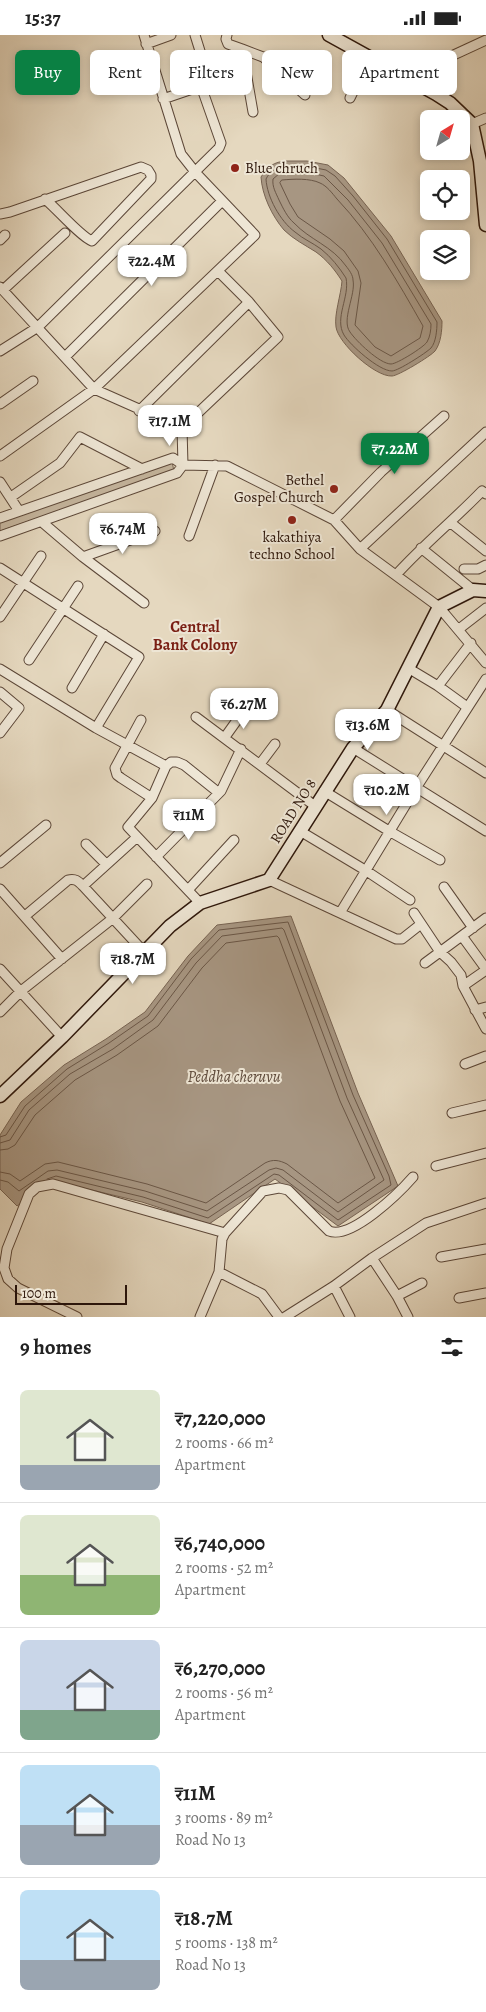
<!DOCTYPE html>
<meta charset="utf-8">
<style>
:root{--surface:#fff;--page:#f6f6f6;--text:#222;--muted:#767676;--line:#e0e0e0;--accent:#0b8043}
body{margin:0;font-family:Alegreya,serif;background:var(--page);color:var(--text);height:100vh;display:flex;flex-direction:column;font-size:19px;white-space:nowrap}
*{box-sizing:border-box;margin:0}
p{font-size:16px;color:var(--muted)}
.icon{flex:none;width:28px;height:28px;fill:none;stroke:currentColor;stroke-width:2;stroke-linecap:round;stroke-linejoin:round}
.map{position:relative;height:1282px;overflow:hidden}
.details{display:flex;flex-direction:column;background:var(--surface);flex:1}
.details>*{flex:none}
.banner{position:absolute;left:15px;top:15px;width:456px;height:45px;display:flex;gap:10px}
.needle{width:32px;rotate:37deg}
.fabs{position:absolute;left:420px;top:75px;display:grid;gap:10px}
.fabs a{display:grid;place-items:center;width:50px;height:50px;border-radius:8px;background:var(--surface);box-shadow:0 2px 8px #0003;font-size:25px}
.scale{position:absolute;left:15px;bottom:12px;width:112px;box-sizing:border-box;padding-left:5px;border:2px solid #2e170b;border-top:0;font-size:14px;line-height:18px;white-space:nowrap;color:#2e170b;-webkit-text-stroke:4px #eee6d5;paint-order:stroke}
.price{position:absolute;translate:-50% -42px;padding:0 11px;border-radius:10px;background:#fff;color:#222;font-size:16px;line-height:32px;filter:drop-shadow(0 1px 2px #0008)}
.price::after{content:'';position:absolute;left:50%;top:30px;width:15px;height:11px;margin-left:-8px;background:inherit;clip-path:polygon(0 0,100% 0,50% 100%)}
.price.selected{background:var(--accent);color:#fff}
ul{padding:0;list-style:none}
li{display:flex;align-items:center;gap:15px;height:125px;padding:0 20px}
li+li{border-top:1px solid var(--line)}
li span{display:grid;place-items:center;flex:none;width:140px;height:100px;border-radius:8px;color:#555}
li>.icon{margin-inline-start:auto}
span .icon{width:60px;height:60px;fill:#fffc;stroke-width:1}
li b{font-size:21px}
h2{display:flex;justify-content:space-between;align-items:center;height:60px;padding:0 20px;font-size:21px}
.tag{padding:0 18px;border-radius:8px;background:var(--surface);box-shadow:0 2px 8px #0003;font-size:18px;line-height:45px}
.tag.selected{background:var(--accent);color:#fff}
.status{display:flex;justify-content:space-between;align-items:center;height:35px;padding:0 25px;background:var(--surface);direction:ltr}
.status svg{height:14px;fill:currentColor}
.map>svg:first-child{display:block}
</style>
<div class="status"><b>15:37</b><svg viewBox="0 0 49 12"><path d="M0 12V9h3v3zM5 12V6h3v6zM10 12V3h3v9zM15 12V0h3v12zM26 1h20v11H26zM47 4h2v5h-2z"/></svg></div>
<div class="map">
<svg width="486" height="1282" viewBox="0 0 486 1282">
<rect width="100%" height="100%" fill="#e5d8bf"/>
<filter id="stains"><feTurbulence type="fractalNoise" baseFrequency=".004" numOctaves="4"/><feColorMatrix values="0 0 0 0 .2 0 0 0 0 .09 0 0 0 0 .02 0 0 0 .5 -.17"/></filter>
<radialGradient id="worn" r=".72"><stop offset=".6" stop-color="#630" stop-opacity="0"/><stop offset="1" stop-color="#630" stop-opacity=".3"/></radialGradient>
<path fill="#c6b7a0" stroke="#7a6756" d="M172,427L174,436L0,496V486Z"/>
<path fill="#a79682" stroke="#776352" d="M286,126H307L328,130L344,143L391,201L442,286C442,295 441,308 435,316C431,321 398,341 392,341C375,342 338,308 336,292C334,279 341,260 342,246C335,235 327,225 316,217C305,210 293,204 284,195C272,181 262,160 261,142C268,131 274,127 286,126Z
M291,881L358,1058L398,1151L338,1191L275,1144L209,1189L142,1167L54,1146L17,1171L0,1154V1100L21,1067L64,1030L106,1004L145,977L188,921L217,890Z"/>
<g fill="none" stroke-linecap="round" stroke-linejoin="round">
<path stroke="#6a5646" stroke-width="1" d="M306,131L326,135L335,141L353,161L387,204L437,287C437,295 436,307 431,313C426,318 398,336 392,336C379,336 350,310 344,300C334,283 350,262 346,243C339,232 331,222 321,214C313,208 303,204 295,197C280,186 267,162 266,144C274,128 291,131 306,131Z
M306,137L324,141L348,165L382,208L431,289C431,295 430,302 427,307C424,312 397,329 391,329C380,329 356,306 350,297C341,285 356,260 353,245C353,240 349,235 346,231C332,211 310,205 294,188C287,182 283,173 279,165C276,158 272,152 273,144L280,138Z
M282,145C293,144 310,143 320,148C327,151 332,158 337,164C372,201 398,247 423,291L420,303L391,321L375,312L355,290L361,248L358,236L344,216L330,204L298,182L290,169L280,148Z
M0,1102L6,1100L25,1071L67,1034L109,1008L148,981L191,924L219,895L288,887L353,1060L389,1141L391,1150L338,1185L279,1140L274,1139L208,1183L143,1162L56,1141L47,1144
M0,1108L10,1105L29,1075L70,1039L113,1014L153,985L196,928L222,901L282,893L284,895L347,1063L384,1145L338,1177L283,1135L276,1133L269,1135L207,1176L145,1156L57,1135L48,1136L19,1156L8,1147L0,1145
M0,1115L8,1114L15,1110L35,1080L75,1045L117,1020L158,991L202,933L226,908L277,901L279,903L340,1066L375,1143L338,1168L287,1129C279,1125 273,1124 265,1128L206,1168L147,1149L58,1127L45,1129L20,1146L10,1139L0,1137"/>
<g stroke="#5c4738" stroke-width="11">
<path id="street" d="M195,0L210,48
M227,0L226,4L228,9L242,14L253,77
M146,9L171,0
M242,14L263,22L305,60
M406,42L486,5
M350,63L370,22
M163,64L210,48L246,40
M472,89L486,83
M0,179L10,177L141,132L148,135L151,140V144L92,206C81,202 57,174 45,164
M0,205L5,200
M0,252L94,354L182,393L278,302L249,267L218,236
M3,255L65,198
M0,316L38,292L219,113L221,108L201,51
M65,322L222,166
M0,369L33,346
M139,376L249,267
M0,421L94,354L255,200L196,138L181,119L144,0
M0,447L19,476
M11,462L60,428L80,402L142,434
M0,483L173,423L183,430L227,431L334,485L360,514L439,572L486,628
M334,485L381,437L444,381
M42,487L83,522L144,568
M451,488L486,516
M0,501L177,438L183,430L182,393
M189,501L215,430
M421,513L473,555
M360,514L486,397
M83,522L155,496
M0,533L139,622L96,693
M464,534H478L486,530
M396,540C423,510 454,485 482,456L486,459
M0,582L41,521
M459,594L486,573
M29,625L78,551
M408,633L438,651
M0,634L96,693L166,731
M72,653L104,599
M0,657L19,673L0,698
M467,672L438,651L471,608
M387,675L486,738
M196,682L315,771
M141,685L115,733L117,740L121,743L152,763
M225,702L245,674
M353,713L486,796
M260,729L275,709
M324,756L389,796L440,825
M300,796L365,835L410,865
M86,809L106,829
M156,822L221,756L241,714
M0,828L46,790
M269,845L396,904H402L421,889
M83,851L145,918
M444,852L473,893
M0,854L62,924
M188,855L234,805
M200,868L128,792L152,763L166,731L171,727H177L184,730L219,758
M340,878L416,753L486,644
M414,878L440,917L451,927L461,940L463,951L486,994
M25,881L68,845C75,843 78,846 83,851L136,803
M462,901L486,934
M425,928L486,883
M0,934L62,1002
M463,951L486,935
M475,975L486,972
M0,977L21,956L112,884L147,849
M465,1029L486,1021
M452,1078L486,1070
M436,1131L486,1118
M441,1222L486,1214
M372,1223L397,1261L408,1282
M219,1237L262,1259L279,1282
M334,1251L350,1282
M397,1261L422,1248
M459,1263L486,1258
M77,1282L18,1253L8,1244L4,1233L7,1214L29,1159L37,1152L53,1149L225,1198
M200,1282L219,1237L222,1204L225,1198L263,1156L279,1153L288,1155L329,1196C351,1205 399,1158 413,1142
M285,1282L334,1251L372,1223L426,1188L486,1168"/>
</g>
<g stroke="#2e170b" stroke-width="15">
<path id="secondary" d="M329,0L436,59L450,68L472,89L480,126L486,190
M0,1061L62,1002L170,891L200,868L269,845L353,713L387,675L439,572L473,555L486,556"/>
</g>
<use href="#street" stroke="#eee6d5" stroke-width="9"/>
<use href="#secondary" stroke="#eee6d5" stroke-width="12"/>
</g>
<g fill="#8f2418" stroke="#eee6d5" stroke-width="2">
<circle cx="235" cy="133" r="5"/>
<circle cx="334" cy="454" r="5"/>
<circle cx="292" cy="485" r="5"/>
</g>
<g text-anchor="middle" stroke-width="4" stroke-linejoin="round" paint-order="stroke">
<g font-size="15" fill="#2e170b" stroke="#eee6d5" text-anchor="start">
<text x="245" y="138">Blue chruch</text>
<text x="324" y="450" text-anchor="end">Bethel<tspan x="324" dy="17">Gospel Church</tspan></text>
<text x="292" y="507" text-anchor="middle">kakathiya<tspan x="292" dy="17">techno School</tspan></text>
</g>
<g font-size="15" fill="#2e170b" stroke="#eee6d5">
<text transform="translate(293 776) rotate(-58)" y="5">ROAD NO 8</text>
</g>
<g font-size="16" font-weight="bold" fill="#7a1f14" stroke="#eee6d5">
<text x="195" y="597">Central<tspan x="195" dy="18">Bank Colony</tspan></text>
</g>
<g font-size="16" font-style="italic" fill="#5e4a3b" stroke="#eee6d5">
<text x="234" y="1047">Peddha cheruvu</text>
</g>
</g>
<rect width="100%" height="100%" filter="url(#stains)"/>
<rect width="100%" height="100%" fill="url(#worn)"/>
</svg>
<div class="fabs">
<a><svg class="needle" viewBox="-14 -14 28 28"><path d="M0-13l5 13h-10z" fill="#e53935"/><path d="M0 13l5-13h-10z" fill="#767676"/></svg></a>
<a><svg class="icon" aria-label="locate" viewBox="0 0 24 24"><circle cx="12" cy="12" r="6"/><path d="M12 2v4M12 18v4M2 12h4M18 12h4"/></svg></a>
<a><svg class="icon" aria-label="layers" viewBox="0 0 24 24"><path d="M12 4l9 5-9 5-9-5zM3 14l9 5 9-5"/></svg></a>
</div>
<div class="scale">100 m</div>
<b class="price" style="left:152px;top:252px">₹22.4M</b>
<b class="price" style="left:170px;top:412px">₹17.1M</b>
<b class="price selected" style="left:395px;top:440px">₹7.22M</b>
<b class="price" style="left:123px;top:520px">₹6.74M</b>
<b class="price" style="left:244px;top:695px">₹6.27M</b>
<b class="price" style="left:368px;top:716px">₹13.6M</b>
<b class="price" style="left:387px;top:781px">₹10.2M</b>
<b class="price" style="left:189px;top:806px">₹11M</b>
<b class="price" style="left:133px;top:950px">₹18.7M</b>
<div class="banner">
<a class="tag selected">Buy</a>
<a class="tag">Rent</a>
<a class="tag">Filters</a>
<a class="tag">New</a>
<a class="tag">Apartment</a>
</div>
</div>
<section class="details">
<h2>9 homes<svg class="icon" aria-label="filters" viewBox="0 0 24 24"><path d="M4 7h16M4 17h16"/><circle cx="9" cy="7" r="2"/><circle cx="15" cy="17" r="2"/></svg></h2>
<ul>
<li><span style="background:linear-gradient(#dfe7d0 75%,#9aa5b1 0)"><svg class="icon" aria-label="home" viewBox="0 0 24 24"><path d="M3 11l9-7 9 7M6 9v11h12V9"/></svg></span><div><b>₹7,220,000</b><p>2 rooms · 66 m²</p><p>Apartment</p></div></li>
<li><span style="background:linear-gradient(#dfe7d0 60%,#8fb573 0)"><svg class="icon" aria-label="home" viewBox="0 0 24 24"><path d="M3 11l9-7 9 7M6 9v11h12V9"/></svg></span><div><b>₹6,740,000</b><p>2 rooms · 52 m²</p><p>Apartment</p></div></li>
<li><span style="background:linear-gradient(#c9d6e8 70%,#7fa58c 0)"><svg class="icon" aria-label="home" viewBox="0 0 24 24"><path d="M3 11l9-7 9 7M6 9v11h12V9"/></svg></span><div><b>₹6,270,000</b><p>2 rooms · 56 m²</p><p>Apartment</p></div></li>
<li><span style="background:linear-gradient(#bfe0f5 60%,#9aa5b1 0)"><svg class="icon" aria-label="home" viewBox="0 0 24 24"><path d="M3 11l9-7 9 7M6 9v11h12V9"/></svg></span><div><b>₹11M</b><p>3 rooms · 89 m²</p><p>Road No 13</p></div></li>
<li><span style="background:linear-gradient(#bfe0f5 70%,#9aa5b1 0)"><svg class="icon" aria-label="home" viewBox="0 0 24 24"><path d="M3 11l9-7 9 7M6 9v11h12V9"/></svg></span><div><b>₹18.7M</b><p>5 rooms · 138 m²</p><p>Road No 13</p></div></li>
</ul>
</section>
